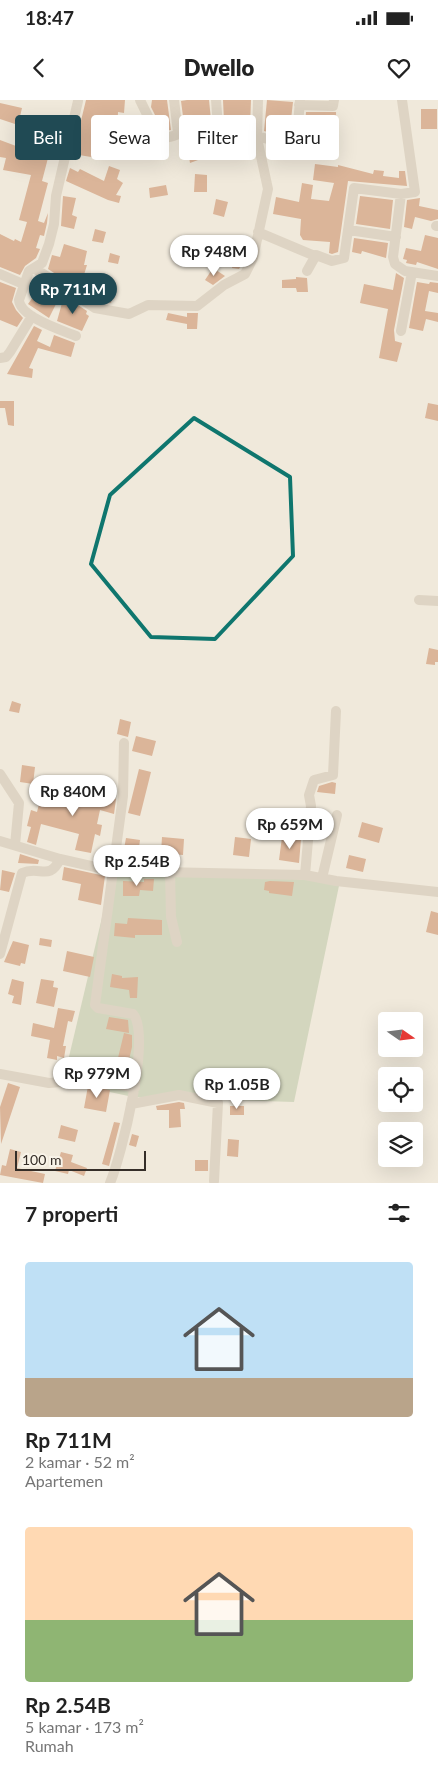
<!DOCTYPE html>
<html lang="id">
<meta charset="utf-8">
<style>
:root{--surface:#fff;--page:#f2f2f2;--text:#222;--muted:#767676;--accent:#204a54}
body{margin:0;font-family:Lato,sans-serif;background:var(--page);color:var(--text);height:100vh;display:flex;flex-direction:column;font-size:19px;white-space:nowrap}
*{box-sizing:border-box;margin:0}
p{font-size:16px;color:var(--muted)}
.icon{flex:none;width:28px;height:28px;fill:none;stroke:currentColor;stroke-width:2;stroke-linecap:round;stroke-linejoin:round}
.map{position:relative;height:1083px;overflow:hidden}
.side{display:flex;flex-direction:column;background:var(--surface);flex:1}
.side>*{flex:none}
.guide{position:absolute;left:15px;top:15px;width:409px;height:45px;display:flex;gap:10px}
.needle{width:32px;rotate:104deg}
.tools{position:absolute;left:378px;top:912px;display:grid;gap:10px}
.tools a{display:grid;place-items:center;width:45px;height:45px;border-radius:5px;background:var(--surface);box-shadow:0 5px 20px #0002;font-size:25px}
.scale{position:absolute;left:15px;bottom:12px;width:131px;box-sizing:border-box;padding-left:5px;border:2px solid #352e28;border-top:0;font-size:14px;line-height:18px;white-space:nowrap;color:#352e28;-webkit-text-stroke:4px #f8f3e8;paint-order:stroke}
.price{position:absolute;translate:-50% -42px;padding:0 11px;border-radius:18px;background:#fff;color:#222;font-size:16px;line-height:32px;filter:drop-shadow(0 1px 2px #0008)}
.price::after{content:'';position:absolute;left:50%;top:30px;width:15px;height:11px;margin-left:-8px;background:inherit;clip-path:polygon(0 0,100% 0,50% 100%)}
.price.on{background:var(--accent);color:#fff}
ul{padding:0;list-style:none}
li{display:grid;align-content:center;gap:10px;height:265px;padding:0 25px}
li span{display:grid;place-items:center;height:155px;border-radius:5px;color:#555}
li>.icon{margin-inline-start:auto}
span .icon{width:90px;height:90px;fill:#fffc;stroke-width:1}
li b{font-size:21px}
h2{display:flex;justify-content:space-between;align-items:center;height:60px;padding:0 25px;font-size:21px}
.tag{padding:0 18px;border-radius:5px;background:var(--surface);box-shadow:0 5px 20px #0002;font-size:18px;line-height:45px}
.tag.on{background:var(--accent);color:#fff}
.status{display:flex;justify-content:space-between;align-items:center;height:35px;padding:0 25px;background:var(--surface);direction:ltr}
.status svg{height:14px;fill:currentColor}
header{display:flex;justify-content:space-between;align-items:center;height:65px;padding:0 25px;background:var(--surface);font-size:22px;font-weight:800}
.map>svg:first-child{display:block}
</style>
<div class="status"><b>18:47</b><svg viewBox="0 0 49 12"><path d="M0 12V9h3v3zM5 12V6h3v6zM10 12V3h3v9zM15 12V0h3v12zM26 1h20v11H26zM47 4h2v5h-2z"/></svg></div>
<header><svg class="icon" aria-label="back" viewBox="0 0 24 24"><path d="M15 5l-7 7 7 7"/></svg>Dwello<svg class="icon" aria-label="heart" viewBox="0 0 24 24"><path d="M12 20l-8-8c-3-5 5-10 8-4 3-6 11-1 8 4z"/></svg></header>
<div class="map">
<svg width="438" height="1083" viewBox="0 0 438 1083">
<rect width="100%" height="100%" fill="#f0e9db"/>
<path fill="#afbf9c" d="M113,771L340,781L294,1002L133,997L63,982Z"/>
<path fill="#c0764a" d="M86,0H125L124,13L118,12L117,35L101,34L97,58L73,54Z
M152,0H167L171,30L163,31L151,7Z
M187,0H209L211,20H196L184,24L181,1Z
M223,0H251L250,27L224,21Z
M267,0L293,2L289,37L264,31Z
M0,3L22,8L18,25L0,19Z
M421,9H437V29H421Z
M306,12H336L337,52H334L330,43L304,39Z
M19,22L29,24L28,29L31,30L29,46L23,45V47L48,58L42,81L48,83L38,121L44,123L48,113L47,123L44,136L40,135L36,148L40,149L36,158L25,166L20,175L0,167V134L14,141L15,139L21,142L27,122L19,120L31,75L3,70L6,58L0,57V40L16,46Z
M45,29H53L52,50L43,49Z
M192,36L198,60L190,63L186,38Z
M315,64L338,67V65L373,74L374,70L384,71L383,76L399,78V71H405L407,86L348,81L338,152L332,154L329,153L330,142L303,140L300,135L301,119L273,114L276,97L299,102L302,83L313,85L311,99L329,101L334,83L313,80Z
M109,66L120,70L117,79L123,83L116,95L121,96L119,103L108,100L66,81L70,68L78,72L80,69L104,81Z
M195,74L207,75V92H194Z
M166,85L168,95L150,98L149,88Z
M63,96L76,98L72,115L77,117L74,129L61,126Z
M360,96L393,100L390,129L356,124Z
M420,98L419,106L438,110V119L431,121L415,117L412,129L404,127L407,100Z
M216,99L228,102L224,117L213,114Z
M95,129L106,132L103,143L92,141Z
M425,135L438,138V169L417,162L416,165L406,163L407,160L403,159L406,148L421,151Z
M354,138L388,143L386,158L362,151L361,154L352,152Z
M64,144L87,151L84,165H87L83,178L86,179L84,183L102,190L103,184L115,186L111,203L94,199L48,169L52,155L60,157Z
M110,153L120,156L118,164L108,162Z
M236,153L246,156L239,169L232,168Z
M213,168L225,176L213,185L205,180Z
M396,173L404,178L394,230L395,241L402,243L397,262L379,258L388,209L360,203L364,184L393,190Z
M296,177L307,178L308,192H297L296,188H282V180L296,179Z
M0,182L16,188L12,202L16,210L23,218L17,227L0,220Z
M417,182L429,184L430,182L438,183V193L429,191L425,211L438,213V222L426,219L423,231L409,228Z
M45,183L61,194L49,218L28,204L33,197L36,199Z
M64,196L87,211L86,214L89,216L82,231L57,221Z
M168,213L187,217V213H198L197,229H187V224L166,220Z
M34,226L42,230L37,241L50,247L54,235L75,243L71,257L38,248L29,268L33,269L32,278L7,274Z
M0,301H14V326L8,325L5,308H0Z
M428,303L438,305V321L425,318Z
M429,548L438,550V562H435V565L426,564Z
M12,601L21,604L19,613L9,611Z
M120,619L131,622L128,637L117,634Z
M136,636L156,641L152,656L132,651Z
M22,665L35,667L33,684L20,682Z
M139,669L151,672L140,716L128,713Z
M332,682L336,683L335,694L317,692L319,686Z
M68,690L86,695L87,690L116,699L114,714L100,710L97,724L102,725L100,736L95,734L91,753L75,750L79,734L41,724L36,745L27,742L31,727L27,726L31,710L37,712L40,700L64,706Z
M362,722L383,728L379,743L358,737Z
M162,737L184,739L183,755L161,753Z
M235,737L251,739L249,757L233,755Z
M282,737L301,739L299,763L279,760Z
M126,738L140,740L137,762L122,760Z
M20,754L39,760L38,764L18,763Z
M349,755L366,759L363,772L346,768Z
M64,767L105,776L101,805L78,800L81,784L62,780Z
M2,770L15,773L9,792L0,790Z
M144,779H154L153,791L140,790L139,796H123V781L144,782Z
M270,781L294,782L292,796L269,793V791L264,790L265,782Z
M431,811L438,813V835L426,832Z
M128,818L162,820V835H135V838L114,836L115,823L127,824Z
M40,838L52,840L51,847L39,845Z
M13,841L29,845L25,864L21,863L20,866L4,862Z
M67,851L94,857L90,877L63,871Z
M112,874L122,876V878L138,877L137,898H130L129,890L110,887Z
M12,879L24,882L21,905L12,903L14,896L8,894Z
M41,879L54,881L53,887L58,888L54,907L36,903Z
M58,908L75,911L72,922L68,921L63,946H66L64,958L57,956V960L47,958L50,940L31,936L33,923L54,928Z
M109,917L128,920L129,933L106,929Z
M124,933L132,935V947L128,964L130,965L129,977L109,972L112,960L117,962Z
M8,983L20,987L1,1044L0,1007Z
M88,986L110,990L106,1012L84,1008Z
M179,1002L184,1003L185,1009H180L181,1027L169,1028V1010H157L156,1006Z
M230,1006H244V1015H230Z
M114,1022L120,1023L109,1066L102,1064Z
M61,1025L78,1030L75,1042L58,1038Z
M132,1034L139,1036L136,1047L129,1045Z
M228,1039L239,1040L238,1057L227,1056Z
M10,1049L21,1052L17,1068L45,1074L43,1083L0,1075L2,1065L6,1066Z
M61,1052L73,1055L71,1062L87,1068L84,1076L69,1070L68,1074L55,1071Z
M195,1060H208V1071H195Z"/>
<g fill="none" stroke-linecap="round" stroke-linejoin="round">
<path stroke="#c8bba8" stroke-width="10" d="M140,0L158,37C172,41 189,27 203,26C232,26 263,39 291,45L297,38L300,0
M174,0L178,33
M216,0L218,27
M299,5L333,6L334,0
M296,42L303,47L327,52
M401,94L393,157L395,164L405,171L438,176
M436,126H438
M349,130L396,137
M258,132L315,156
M34,168L95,208L129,214L148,205L197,206L224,185L245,174L253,158L268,89L257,38L258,0
M307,171L316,155L332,161L344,158L354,88L401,94L415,92L402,0
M0,174L23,184
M401,231L412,172
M76,236C61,230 20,217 19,200L29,171L42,163L49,144L54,124L56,96L78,1
M0,258L6,257L10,252L32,216
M419,500L438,501
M0,674L19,703L15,745
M0,741L60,759L113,771L305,775L336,781L438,792
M170,771L171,817L177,842
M305,775L311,706L309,695L314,680L333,675L336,611
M322,778L337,715
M0,854L22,773C40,765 49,782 60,759
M0,974L49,983L95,979L135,988
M131,1004L179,995L218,1003L214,1081
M110,1083C121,1057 152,935 133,914L98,908L95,905L123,696L124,643"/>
</g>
<path d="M0 0H438V1083H0ZM194,318L290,377L293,456L215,539L151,537L91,464L110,395Z" fill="#f0e9db" fill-opacity=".55" fill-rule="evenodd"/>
<path fill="none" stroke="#0f766e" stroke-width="4" stroke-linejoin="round" d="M194,318L290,377L293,456L215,539L151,537L91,464L110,395Z"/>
</svg>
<div class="tools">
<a><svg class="needle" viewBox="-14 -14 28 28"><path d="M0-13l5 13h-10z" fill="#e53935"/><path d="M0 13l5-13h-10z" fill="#767676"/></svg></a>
<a><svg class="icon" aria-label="locate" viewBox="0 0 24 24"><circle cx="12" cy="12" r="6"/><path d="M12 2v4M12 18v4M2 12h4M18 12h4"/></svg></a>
<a><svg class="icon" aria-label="layers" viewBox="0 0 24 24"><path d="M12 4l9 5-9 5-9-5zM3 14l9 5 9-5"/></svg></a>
</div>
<div class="scale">100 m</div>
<b class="price" style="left:214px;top:177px">Rp 948M</b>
<b class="price on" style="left:73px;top:215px">Rp 711M</b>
<b class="price" style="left:73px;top:717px">Rp 840M</b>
<b class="price" style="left:290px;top:750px">Rp 659M</b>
<b class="price" style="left:137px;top:787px">Rp 2.54B</b>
<b class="price" style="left:97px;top:999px">Rp 979M</b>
<b class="price" style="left:237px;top:1010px">Rp 1.05B</b>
<div class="guide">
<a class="tag on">Beli</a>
<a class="tag">Sewa</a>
<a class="tag">Filter</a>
<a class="tag">Baru</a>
</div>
</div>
<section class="side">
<h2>7 properti<svg class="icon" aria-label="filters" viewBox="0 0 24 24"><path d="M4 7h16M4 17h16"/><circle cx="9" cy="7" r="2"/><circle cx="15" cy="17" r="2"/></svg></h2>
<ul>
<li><span style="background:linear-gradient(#bfe0f5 75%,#b9a48a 0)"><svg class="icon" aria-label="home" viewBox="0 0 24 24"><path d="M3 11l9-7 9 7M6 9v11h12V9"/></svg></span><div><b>Rp 711M</b><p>2 kamar · 52 m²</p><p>Apartemen</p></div></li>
<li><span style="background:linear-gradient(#ffd9b3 60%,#8fb573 0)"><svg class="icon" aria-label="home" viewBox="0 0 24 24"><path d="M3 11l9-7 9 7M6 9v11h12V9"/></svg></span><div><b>Rp 2.54B</b><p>5 kamar · 173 m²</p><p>Rumah</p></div></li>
</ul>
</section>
